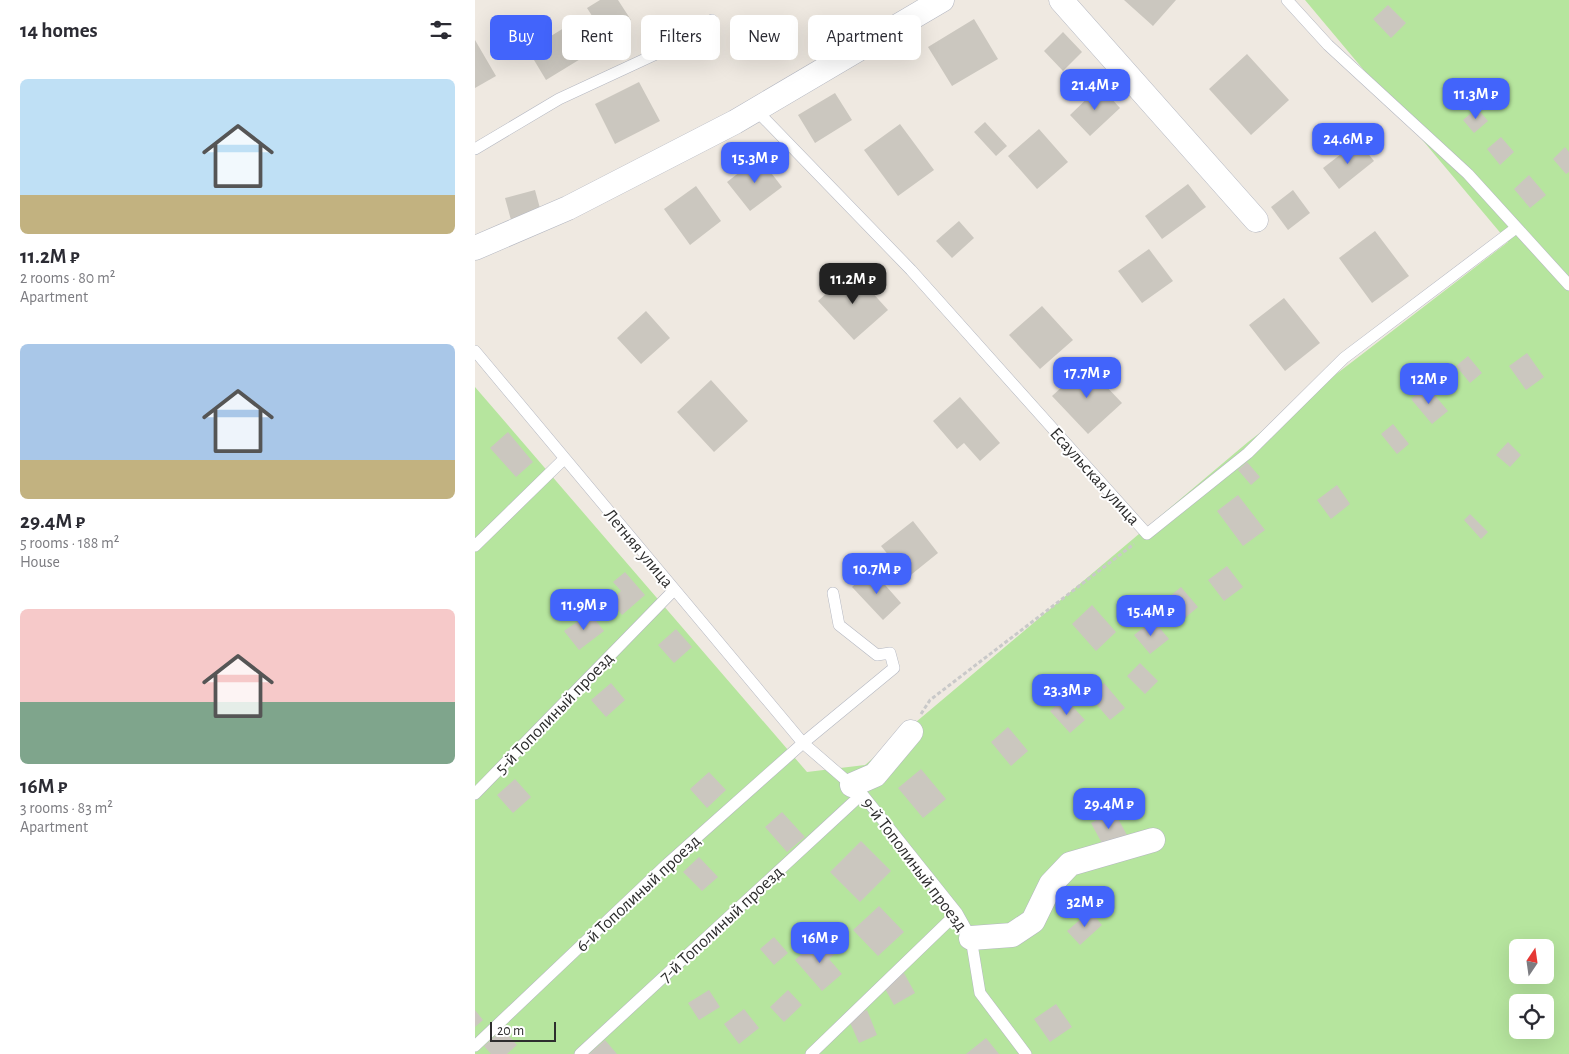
<!DOCTYPE html>
<meta charset="utf-8">
<style>
:root{--surface:#fff;--page:#f7f7f7;--text:#2b2b33;--muted:#7c7c81;--accent:#4264fb}
body{margin:0;font-family:"Alegreya Sans",sans-serif;background:var(--page);color:var(--text);height:100vh;display:flex;flex-direction:column;font-size:19px;white-space:nowrap}
*{box-sizing:border-box;margin:0}
p{font-size:16px;color:var(--muted)}
.icon{flex:none;width:28px;height:28px;fill:none;stroke:currentColor;stroke-width:2;stroke-linecap:round;stroke-linejoin:round}
.map{position:relative;flex:1;overflow:hidden}
.drawer{display:flex;flex-direction:column;background:var(--surface);width:475px}
.drawer>*{flex:none}
.banner{position:absolute;left:15px;top:15px;width:475px;height:45px;display:flex;gap:10px}
.needle{width:32px;rotate:13deg}
.controls{position:absolute;left:1034px;top:939px;display:grid;gap:10px}
.controls a{display:grid;place-items:center;width:45px;height:45px;border-radius:8px;background:var(--surface);box-shadow:0 5px 20px #0002;font-size:25px}
.scale{position:absolute;left:15px;bottom:12px;width:66px;box-sizing:border-box;padding-left:5px;border:2px solid #2e2e2e;border-top:0;font-size:14px;line-height:18px;white-space:nowrap;color:#2e2e2e;-webkit-text-stroke:4px #fff;paint-order:stroke}
.price{position:absolute;translate:-50% -42px;padding:0 11px;border-radius:10px;background:var(--accent);color:#fff;font-size:16px;line-height:32px;filter:drop-shadow(0 1px 2px #0008)}
.price::after{content:'';position:absolute;left:50%;top:30px;width:15px;height:11px;margin-left:-8px;background:inherit;clip-path:polygon(0 0,100% 0,50% 100%)}
.price.current{background:#222;color:#fff}
ul{padding:0;list-style:none}
li{display:grid;align-content:center;gap:10px;height:265px;padding:0 20px}
li span{display:grid;place-items:center;height:155px;border-radius:8px;color:#555}
li>.icon{margin-inline-start:auto}
span .icon{width:90px;height:90px;fill:#fffc;stroke-width:1}
li b{font-size:21px}
h2{display:flex;justify-content:space-between;align-items:center;height:60px;padding:0 20px;font-size:21px}
.tag{padding:0 18px;border-radius:8px;background:var(--surface);box-shadow:0 5px 20px #0002;font-size:18px;line-height:45px}
.tag.current{background:var(--accent);color:#fff}
main{display:flex;flex:1;min-height:0}
.map>svg:first-child{display:block}
</style>
<main>
<section class="drawer">
<h2>14 homes<svg class="icon" aria-label="filters" viewBox="0 0 24 24"><path d="M4 7h16M4 17h16"/><circle cx="9" cy="7" r="2"/><circle cx="15" cy="17" r="2"/></svg></h2>
<ul>
<li><span style="background:linear-gradient(#bfe0f5 75%,#c2b280 0)"><svg class="icon" aria-label="home" viewBox="0 0 24 24"><path d="M3 11l9-7 9 7M6 9v11h12V9"/></svg></span><div><b>11.2M ₽</b><p>2 rooms · 80 m²</p><p>Apartment</p></div></li>
<li><span style="background:linear-gradient(#a9c7e8 75%,#c2b280 0)"><svg class="icon" aria-label="home" viewBox="0 0 24 24"><path d="M3 11l9-7 9 7M6 9v11h12V9"/></svg></span><div><b>29.4M ₽</b><p>5 rooms · 188 m²</p><p>House</p></div></li>
<li><span style="background:linear-gradient(#f6c9c9 60%,#7fa58c 0)"><svg class="icon" aria-label="home" viewBox="0 0 24 24"><path d="M3 11l9-7 9 7M6 9v11h12V9"/></svg></span><div><b>16M ₽</b><p>3 rooms · 83 m²</p><p>Apartment</p></div></li>
</ul>
</section>
<div class="map">
<svg width="1094" height="1054" viewBox="0 0 1094 1054">
<rect width="100%" height="100%" fill="#efe9e1"/>
<path fill="#b6e59e" fill-rule="evenodd" d="M830,0H1094V1054H0V387L332,772L390,765L773,442L1033,242ZM1042,948H1070V975H1042ZM1042,1002H1070V1030H1042Z"/>
<path fill="#cbc7bf" d="M125,0H143L156,20L130,36L112,8Z
M649,0H701L678,26Z
M913,5L931,23L916,38L898,19Z
M499,19L523,59L477,86L453,47Z
M89,28L107,58L71,80L53,50Z
M588,32L607,52L588,71L569,51Z
M0,40L21,76L0,88Z
M772,54L814,100L776,135L734,89Z
M164,82L185,121L140,144L120,104Z
M625,86L645,108L615,136L595,115Z
M360,93L377,120L340,143L323,115Z
M1002,108L1013,121L999,133L988,120Z
M510,122L532,146L521,156L499,132Z
M425,124L459,170L423,196L389,150Z
M564,129L593,162L562,189L533,156Z
M1026,137L1039,152L1025,165L1012,149Z
M883,141L899,161L864,189L848,168Z
M1090,147L1094,152V172L1091,174L1078,159Z
M284,157L307,187L275,211L252,182Z
M1054,175L1071,195L1055,208L1039,189Z
M713,184L731,207L687,239L670,216Z
M221,186L246,221L215,245L189,209Z
M60,190L66,212L36,220L30,198Z
M818,190L835,213L813,230L796,207Z
M484,221L499,238L477,258L461,241Z
M900,231L934,276L897,303L864,258Z
M674,249L698,281L667,303L643,271Z
M377,270L413,310L379,340L343,301Z
M809,298L845,343L810,371L774,325Z
M567,306L598,340L565,369L534,335Z
M171,311L195,338L166,364L142,338Z
M1052,353L1069,377L1051,390L1034,366Z
M993,356L1007,373L995,383L981,366Z
M611,365L647,403L613,434L577,396Z
M236,380L273,421L239,452L202,412Z
M952,386L973,411L957,424L936,399Z
M485,397L525,443L505,461L489,443L482,449L458,421Z
M918,424L934,444L922,454L906,434Z
M33,432L58,462L41,477L15,448Z
M1033,442L1046,455L1035,467L1021,455Z
M772,462L785,477L776,485L763,470Z
M862,485L875,504L856,519L842,500Z
M763,495L790,530L768,546L742,511Z
M995,514L1013,532L1006,539L989,520Z
M438,521L463,553L432,578L406,546Z
M752,566L768,587L749,601L733,580Z
M396,569L426,603L408,620L377,587Z
M150,572L170,595L147,615L135,601L146,591L138,582Z
M706,587L723,607L703,624L686,604Z
M617,605L641,632L621,651L597,624Z
M115,613L129,631L104,650L89,631Z
M678,620L694,639L675,654L659,635Z
M201,629L217,647L199,663L183,645Z
M665,663L683,681L670,694L652,676Z
M136,683L150,700L131,717L116,700Z
M629,683L650,708L635,720L614,696Z
M590,698L610,720L595,733L575,711Z
M533,727L553,751L536,766L516,742Z
M446,769L471,799L448,818L423,788Z
M234,772L251,790L232,808L215,789Z
M40,779L56,797L38,813L22,795Z
M639,811L653,837L630,849L616,823Z
M307,812L330,837L312,852L290,827Z
M386,841L416,871L385,902L355,872Z
M224,857L243,877L227,891L208,872Z
M404,906L429,932L403,956L378,930Z
M615,911L627,925L605,945L592,931Z
M347,936L361,953L354,959L367,974L347,991L320,960Z
M299,937L313,953L299,965L285,949Z
M429,973L440,993L419,1005L408,985Z
M234,990L245,1007L224,1020L213,1003Z
M313,990L327,1005L309,1022L295,1007Z
M581,1004L597,1027L575,1042L559,1019Z
M269,1009L284,1028L264,1044L249,1024Z
M0,1010L8,1020L0,1027Z
M392,1010L402,1035L384,1043L373,1018Z
M28,1029L42,1045L32,1054H16L9,1046Z
M511,1038L524,1054H491Z
M130,1040L142,1054H114Z"/>
<g fill="none" stroke-linecap="round" stroke-linejoin="round">
<g stroke="#b4b7c1" stroke-width="12">
<path id="service" d="M812,0L853,45L993,174L1094,285
M281,110L436,270L672,534L773,453L869,358L1041,228
M0,149L84,99L194,48L237,20
M0,351L328,743L387,794L482,913L496,938L505,993L551,1054
M0,546L89,459
M0,794L199,590
M0,1046L192,864L328,743L419,668L415,653L402,655L364,625L358,593
M105,1054L387,794
M336,1054L482,913"/>
</g>
<g stroke="#b4b7c1" stroke-width="25">
<path id="minor" d="M586,0L781,220
M0,248L93,208L260,122L467,0
M377,785L400,775L436,732
M496,938L537,935L558,921L576,884L595,864L678,840"/>
</g>
<path stroke="#c9c9c9" stroke-width="3" stroke-dasharray="4 2.5" stroke-linecap="butt" d="M446,714L455,700L659,544"/>
<use href="#service" stroke="#fff" stroke-width="11"/>
<use href="#minor" stroke="#fff" stroke-width="24"/>
</g>
<g text-anchor="middle" stroke-width="4" stroke-linejoin="round" paint-order="stroke">
<g font-size="18" fill="#2e2e2e" stroke="#fff">
<text transform="translate(620 476) rotate(48)" y="6">Есаульская улица</text>
<text transform="translate(164 548) rotate(50)" y="6">Летняя улица</text>
<text transform="translate(79 713) rotate(-46)" y="6">5-й Тополиный проезд</text>
<text transform="translate(440 864) rotate(53)" y="6">9-й Тополиный проезд</text>
<text transform="translate(163 893) rotate(-43)" y="6">6-й Тополиный проезд</text>
<text transform="translate(246 924) rotate(-43)" y="6">7-й Тополиный проезд</text>
</g>
</g>
</svg>
<div class="controls">
<a><svg class="needle" viewBox="-14 -14 28 28"><path d="M0-13l5 13h-10z" fill="#e53935"/><path d="M0 13l5-13h-10z" fill="#7c7c81"/></svg></a>
<a><svg class="icon" aria-label="locate" viewBox="0 0 24 24"><circle cx="12" cy="12" r="6"/><path d="M12 2v4M12 18v4M2 12h4M18 12h4"/></svg></a>
</div>
<div class="scale">20 m</div>
<b class="price" style="left:620px;top:111px">21.4M ₽</b>
<b class="price" style="left:1001px;top:120px">11.3M ₽</b>
<b class="price" style="left:873px;top:165px">24.6M ₽</b>
<b class="price" style="left:280px;top:184px">15.3M ₽</b>
<b class="price current" style="left:378px;top:305px">11.2M ₽</b>
<b class="price" style="left:612px;top:399px">17.7M ₽</b>
<b class="price" style="left:954px;top:405px">12M ₽</b>
<b class="price" style="left:402px;top:595px">10.7M ₽</b>
<b class="price" style="left:109px;top:631px">11.9M ₽</b>
<b class="price" style="left:676px;top:637px">15.4M ₽</b>
<b class="price" style="left:592px;top:716px">23.3M ₽</b>
<b class="price" style="left:634px;top:830px">29.4M ₽</b>
<b class="price" style="left:610px;top:928px">32M ₽</b>
<b class="price" style="left:345px;top:964px">16M ₽</b>
<div class="banner">
<a class="tag current">Buy</a>
<a class="tag">Rent</a>
<a class="tag">Filters</a>
<a class="tag">New</a>
<a class="tag">Apartment</a>
</div>
</div>
</main>
